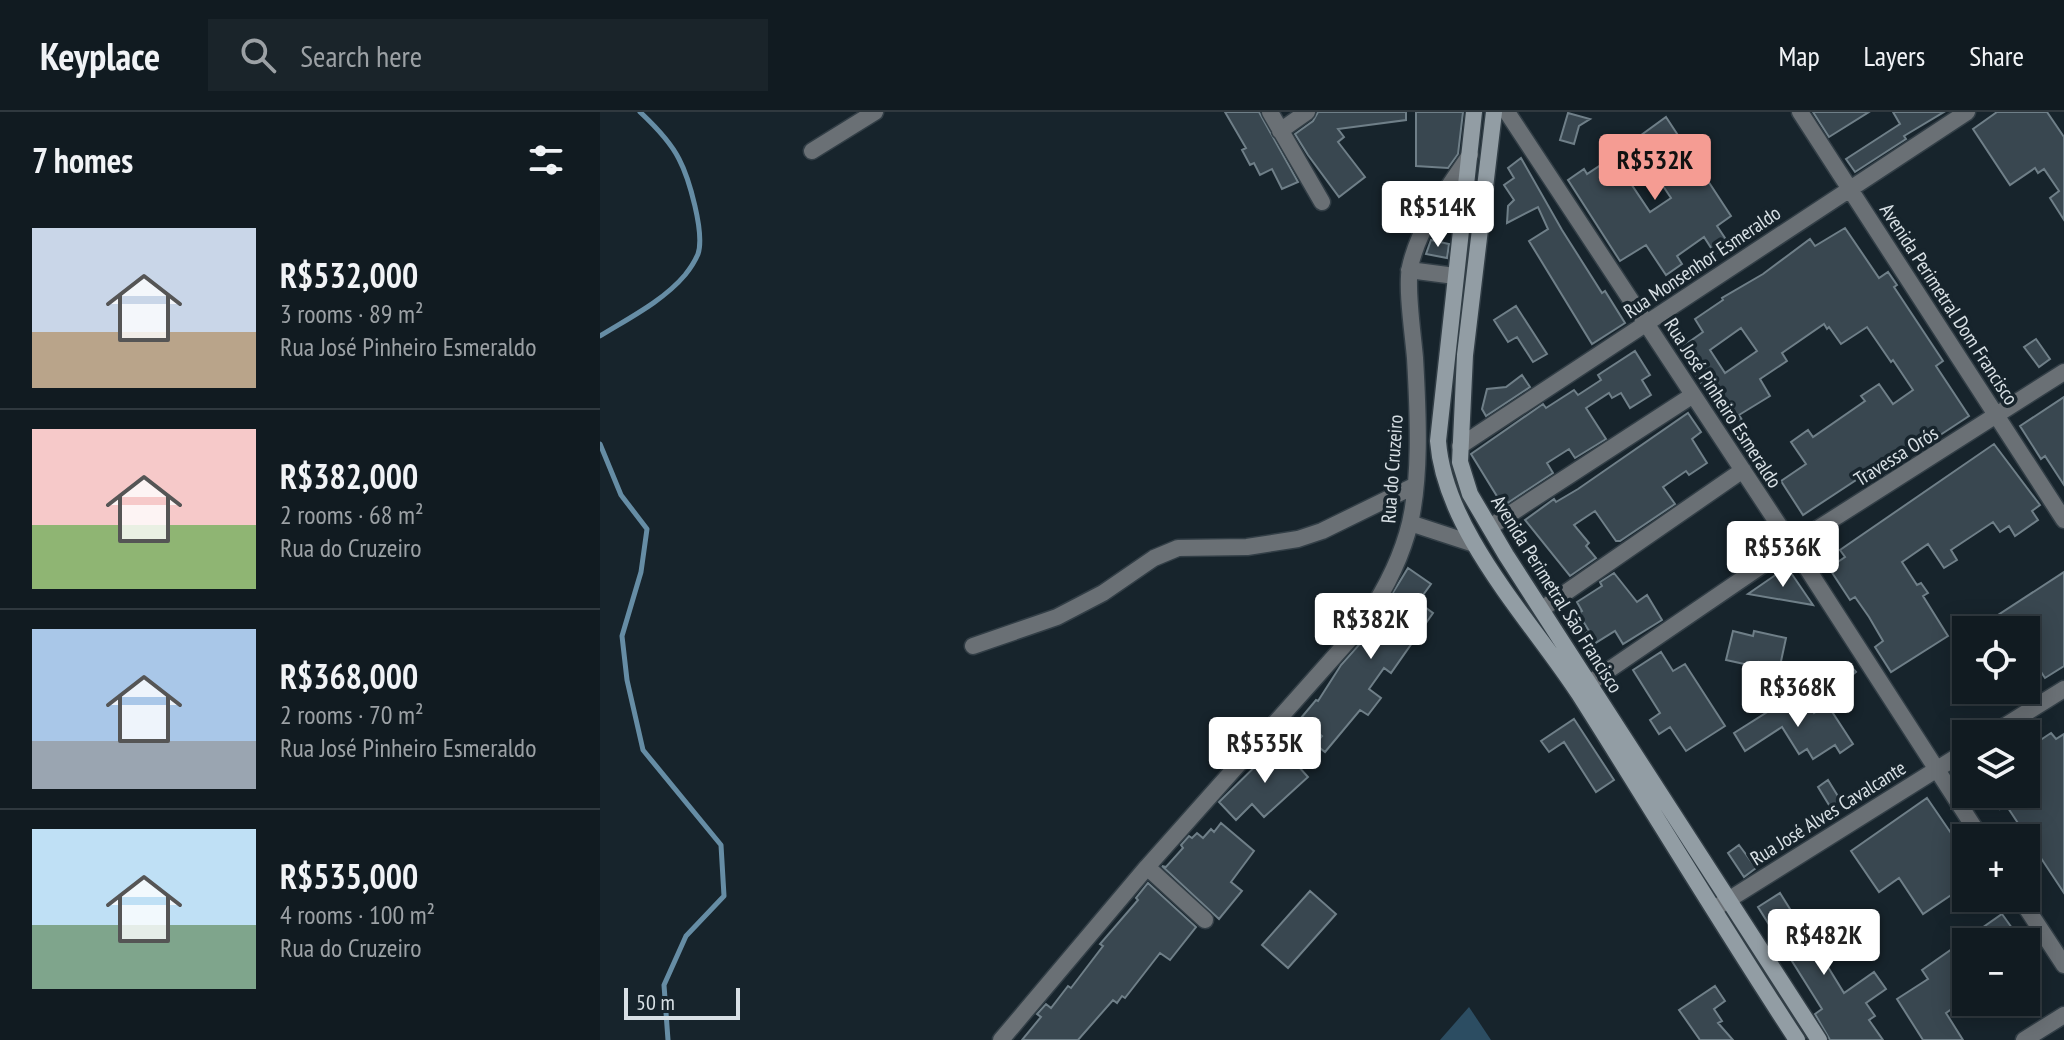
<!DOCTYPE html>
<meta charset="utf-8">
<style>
:root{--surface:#111b21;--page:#1a242a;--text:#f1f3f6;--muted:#9ca1a5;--line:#30393f;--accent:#f59c93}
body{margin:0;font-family:"PT Sans Narrow",sans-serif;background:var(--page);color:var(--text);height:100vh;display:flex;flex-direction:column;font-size:30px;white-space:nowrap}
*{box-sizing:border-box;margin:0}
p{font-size:26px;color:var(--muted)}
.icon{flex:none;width:44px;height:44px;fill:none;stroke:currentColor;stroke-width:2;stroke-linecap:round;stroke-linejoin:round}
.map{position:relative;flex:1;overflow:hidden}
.sheet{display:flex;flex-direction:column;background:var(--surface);width:600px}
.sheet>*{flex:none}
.controls{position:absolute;left:1352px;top:504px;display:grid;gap:16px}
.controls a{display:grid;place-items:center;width:88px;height:88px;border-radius:0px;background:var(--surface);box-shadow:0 4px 20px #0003,0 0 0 2px var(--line);font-size:40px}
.scale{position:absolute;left:24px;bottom:20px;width:116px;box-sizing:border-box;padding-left:8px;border:4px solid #d8e0e5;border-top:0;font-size:22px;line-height:28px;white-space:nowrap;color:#d8e0e5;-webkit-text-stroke:6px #17242c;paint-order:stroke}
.price{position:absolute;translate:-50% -68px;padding:0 18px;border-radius:8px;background:#fff;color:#222;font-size:26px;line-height:52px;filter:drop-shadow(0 2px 4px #0008)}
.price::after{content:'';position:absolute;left:50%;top:48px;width:24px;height:18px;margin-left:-12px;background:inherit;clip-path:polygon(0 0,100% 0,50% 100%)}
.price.active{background:var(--accent);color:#111}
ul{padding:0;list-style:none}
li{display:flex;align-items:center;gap:24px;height:200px;padding:0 32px}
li+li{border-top:2px solid var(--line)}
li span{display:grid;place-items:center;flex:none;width:224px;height:160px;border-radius:0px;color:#555}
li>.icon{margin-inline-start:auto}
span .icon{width:96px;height:96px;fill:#fffc;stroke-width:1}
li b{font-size:34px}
h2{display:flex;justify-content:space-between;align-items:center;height:96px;padding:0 32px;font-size:34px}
header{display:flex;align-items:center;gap:48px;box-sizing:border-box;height:112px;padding:0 40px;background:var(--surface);border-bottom:2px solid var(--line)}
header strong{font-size:38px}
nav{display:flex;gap:44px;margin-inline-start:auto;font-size:28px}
.search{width:560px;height:72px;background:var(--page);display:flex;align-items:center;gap:20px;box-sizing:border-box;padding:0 28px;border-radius:0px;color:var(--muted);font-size:30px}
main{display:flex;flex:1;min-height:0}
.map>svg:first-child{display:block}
</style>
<header>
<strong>Keyplace</strong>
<div class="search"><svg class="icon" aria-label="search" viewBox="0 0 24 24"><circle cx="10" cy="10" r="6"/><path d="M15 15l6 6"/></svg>Search here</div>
<nav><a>Map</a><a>Layers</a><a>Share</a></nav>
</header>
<main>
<section class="sheet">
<h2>7 homes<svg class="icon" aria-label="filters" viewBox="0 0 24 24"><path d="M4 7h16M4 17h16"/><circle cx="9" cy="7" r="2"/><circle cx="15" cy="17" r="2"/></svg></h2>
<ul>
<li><span style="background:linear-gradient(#c9d6e8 65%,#b9a48a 0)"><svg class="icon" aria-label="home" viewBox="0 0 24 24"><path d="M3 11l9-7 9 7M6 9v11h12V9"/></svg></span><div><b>R$532,000</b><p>3 rooms · 89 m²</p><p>Rua José Pinheiro Esmeraldo</p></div></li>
<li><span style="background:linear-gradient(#f6c9c9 60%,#8fb573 0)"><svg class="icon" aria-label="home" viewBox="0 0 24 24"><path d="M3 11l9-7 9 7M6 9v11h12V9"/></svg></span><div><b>R$382,000</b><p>2 rooms · 68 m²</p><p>Rua do Cruzeiro</p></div></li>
<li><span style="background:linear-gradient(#a9c7e8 70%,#9aa5b1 0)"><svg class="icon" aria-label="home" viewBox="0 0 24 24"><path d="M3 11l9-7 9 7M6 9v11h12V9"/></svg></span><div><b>R$368,000</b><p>2 rooms · 70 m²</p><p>Rua José Pinheiro Esmeraldo</p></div></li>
<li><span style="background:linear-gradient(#bfe0f5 60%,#7fa58c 0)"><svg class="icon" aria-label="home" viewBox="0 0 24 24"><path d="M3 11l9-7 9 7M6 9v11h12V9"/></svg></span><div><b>R$535,000</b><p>4 rooms · 100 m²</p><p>Rua do Cruzeiro</p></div></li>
</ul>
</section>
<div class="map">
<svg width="1464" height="928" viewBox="0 0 1464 928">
<rect width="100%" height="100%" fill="#17242c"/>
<path fill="#2c4d62" d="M869,895L891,928H840Z"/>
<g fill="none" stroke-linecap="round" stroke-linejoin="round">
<path stroke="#668da5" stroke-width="5" d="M0,224C29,206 63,189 85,163C89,158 95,149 98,142C105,121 89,66 79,47C70,29 55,14 40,0
M0,332L21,383L47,417L41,460L22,524L27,568L43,638L121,733L124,784L86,824L64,873L68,928"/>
</g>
<path fill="#394750" stroke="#6f7f88" stroke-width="2" fill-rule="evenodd" d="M625,0H659L698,70L682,77L672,57L660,63L654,51L650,53L642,38L646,36Z
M718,0H806V8L738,17L744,25L738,30L765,65L739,85L708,43L695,22L713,9Z
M816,0H863L858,42L848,56L816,54Z
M1213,0H1269L1229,25Z
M1293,0H1344L1304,24L1306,27L1255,60L1246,47L1300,12Z
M1397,0H1447L1464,25V108L1450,86L1459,79L1444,57L1438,61L1435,56L1410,73L1373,17Z
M968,1L990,7L979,14L974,32L960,28Z
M1066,5L1131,104L1117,114L1129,132L1115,142L1104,125L1077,144L1082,152L1066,163L1046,133L1020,149L968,68L984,57L987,62L1013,45L1050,100L1071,86L1033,29Z
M921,46L962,118L1002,181L1005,179L1025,211L992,232L929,129L948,117L938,95L907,111L908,94L914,88L904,73L914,66L908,56Z
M1245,116L1279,166L1288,160L1297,173L1294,175L1343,249L1336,254L1369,304L1322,335L1317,328L1203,403L1181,369L1206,352L1191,330L1208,318L1213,325L1265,289L1261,284L1279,272L1293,292L1313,278L1293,248L1291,250L1267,215L1241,232L1229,215L1227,217L1224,212L1182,241L1187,249L1160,267L1170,284L1139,303L1147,316L1137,322L1113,283L1110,285L1079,237L1103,220L1095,207L1123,188L1122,186L1163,162L1210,127L1215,134ZM1141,216L1157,239L1125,261L1110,238Z
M831,128L849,132L847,146L826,142Z
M916,194L947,242L933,250L917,225L908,230L894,208Z
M1436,227L1450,247L1439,255L1424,235Z
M1035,239L1050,263L1042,268L1051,283L1030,296L1021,281L1012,286L1009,281L986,296L1006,327L975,346L969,337L947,351L953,361L903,394L871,342L943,292L946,296L974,278L978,283L1001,268L998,263Z
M922,263L930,275L886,304L882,297L887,277L906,275Z
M1464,285V373L1445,344L1441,347L1420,314Z
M1088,301L1101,320L1092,327L1107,351L1089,363L1086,359L1063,375L1075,392L1020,429H1016L995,399L974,413L989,431L986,434L996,446L970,464L925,408L954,387L956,390L978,377Z
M1394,332L1440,393L1432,399L1438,408L1415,424L1409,414L1400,420L1393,410L1351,438L1357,448L1344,456L1328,432L1302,450L1317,473L1321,471L1328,481L1323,484L1348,524L1291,560L1275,535L1283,529L1269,505L1255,485L1250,488L1229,456L1245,445L1240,438Z
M1187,455L1213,493L1148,482Z
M808,456L831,472L818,490L833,501L791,561L784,556L769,577L781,586L768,603L760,598L725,640L715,632L722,624L701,606L716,588L718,589L741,553L766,525Z
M1464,460V554L1445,566L1426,537V518H1375Z
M1014,461L1037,490L1047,483L1062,508L1023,532L1015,519L989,535L982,523L989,519L978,501L982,499L977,490L1002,474L1000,470Z
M1133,519L1153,524L1154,519L1186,526L1180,554L1159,550L1158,555L1126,548Z
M1061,540L1073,559L1085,552L1125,614L1086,639L1070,615L1059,622L1050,608L1060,601L1033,558Z
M1248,551L1256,560L1244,570L1246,573L1231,583L1220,567L1235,557L1237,560Z
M1191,585L1202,602L1211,596L1214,601L1227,592L1253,632L1240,641L1235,633L1213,647L1207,637L1199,642L1182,615L1145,639L1134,621Z
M974,607L1014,668L996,680L964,630L949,640L941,629Z
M1451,621L1456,627L1464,622V781L1406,693L1400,697L1391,682H1426V647L1440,637L1436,631Z
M678,632L708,665L664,705L652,692L636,708L619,690Z
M1228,668L1244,694L1234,701L1218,675Z
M1327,686L1366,743V773L1323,802L1299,766L1279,780L1251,739Z
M621,711L654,739L631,770L642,779L619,807L562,754L566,755L583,736L581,733L589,724L592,726L597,721L603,726L611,717L614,720Z
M1139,733L1156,756L1144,765L1128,741Z
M548,771L596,815L570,848L560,841L525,886L522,884L517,891L513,888L478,928H422L441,905L437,902L446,892L451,896L468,874L471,876L503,834L500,832L538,788L536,786Z
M710,779L736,802L688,856L662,833Z
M1180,781L1200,813L1204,810L1209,819L1217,814L1230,835L1220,842L1244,881L1274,860L1286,877L1266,891L1275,904L1269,908L1283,928H1230L1215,902L1222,897L1158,795Z
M1402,802L1422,830H1366V887L1346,901L1363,928H1323L1297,887L1328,867L1322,858Z
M1115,874L1125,889L1114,897L1122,909L1118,911L1133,928H1100L1079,898Z"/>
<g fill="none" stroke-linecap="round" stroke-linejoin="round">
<g stroke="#323e46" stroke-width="19">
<path id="minor" d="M670,0L722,90
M907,0L1192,433L1381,726
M1200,0L1464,408
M680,19L707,0
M212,39L275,0
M809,158L855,164
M860,334L1367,0
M810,411L874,432
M890,415L1093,283
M942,497L1143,358
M373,534L457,505L503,481L554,446L578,436L647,435L698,427L722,419L814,374
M978,579L1192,433L1464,260
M1392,622L1464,577
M547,755L605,808
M1420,786L1464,853
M1117,795L1366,639
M401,928L547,755L757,519C778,490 797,456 807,422C822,373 818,298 815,246C813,222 806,177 810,155C819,114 847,77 870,43
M1424,928L1464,903"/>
</g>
<g stroke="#323e46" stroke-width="19">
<path id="secondary" d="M874,0L838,329C845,420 931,508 979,582C1052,697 1122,814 1197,928
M894,0L865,243L860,350L870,382L906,443L1219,928"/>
</g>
<use href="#minor" stroke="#6a7075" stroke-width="16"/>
<use href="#secondary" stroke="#929da4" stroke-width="16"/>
</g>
<g text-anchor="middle" stroke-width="7" stroke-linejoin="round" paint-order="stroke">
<g font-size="20" fill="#d8e0e5" stroke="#17242c">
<text transform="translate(1102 150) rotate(-34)" y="7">Rua Monsenhor Esmeraldo</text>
<text transform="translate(1349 192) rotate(57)" y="7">Avenida Perimetral Dom Francisco</text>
<text transform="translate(1123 291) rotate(57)" y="7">Rua José Pinheiro Esmeraldo</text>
<text transform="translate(1296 344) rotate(-32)" y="7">Travessa Orós</text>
<text transform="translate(792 357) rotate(-86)" y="7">Rua do Cruzeiro</text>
<text transform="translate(957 482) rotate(58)" y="7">Avenida Perimetral São Francisco</text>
<text transform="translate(1228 701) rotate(-32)" y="7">Rua José Alves Cavalcante</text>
</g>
</g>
</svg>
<div class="controls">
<a><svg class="icon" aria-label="locate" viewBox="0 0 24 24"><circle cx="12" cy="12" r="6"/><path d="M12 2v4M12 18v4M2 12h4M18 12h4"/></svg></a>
<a><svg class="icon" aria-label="layers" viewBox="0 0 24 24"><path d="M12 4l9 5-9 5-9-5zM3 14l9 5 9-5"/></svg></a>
<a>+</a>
<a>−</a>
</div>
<div class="scale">50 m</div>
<b class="price active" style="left:1055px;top:90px">R$532K</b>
<b class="price" style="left:838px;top:137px">R$514K</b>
<b class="price" style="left:1183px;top:477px">R$536K</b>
<b class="price" style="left:771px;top:549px">R$382K</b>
<b class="price" style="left:1198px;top:617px">R$368K</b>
<b class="price" style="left:665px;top:673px">R$535K</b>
<b class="price" style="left:1224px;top:865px">R$482K</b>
</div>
</main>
